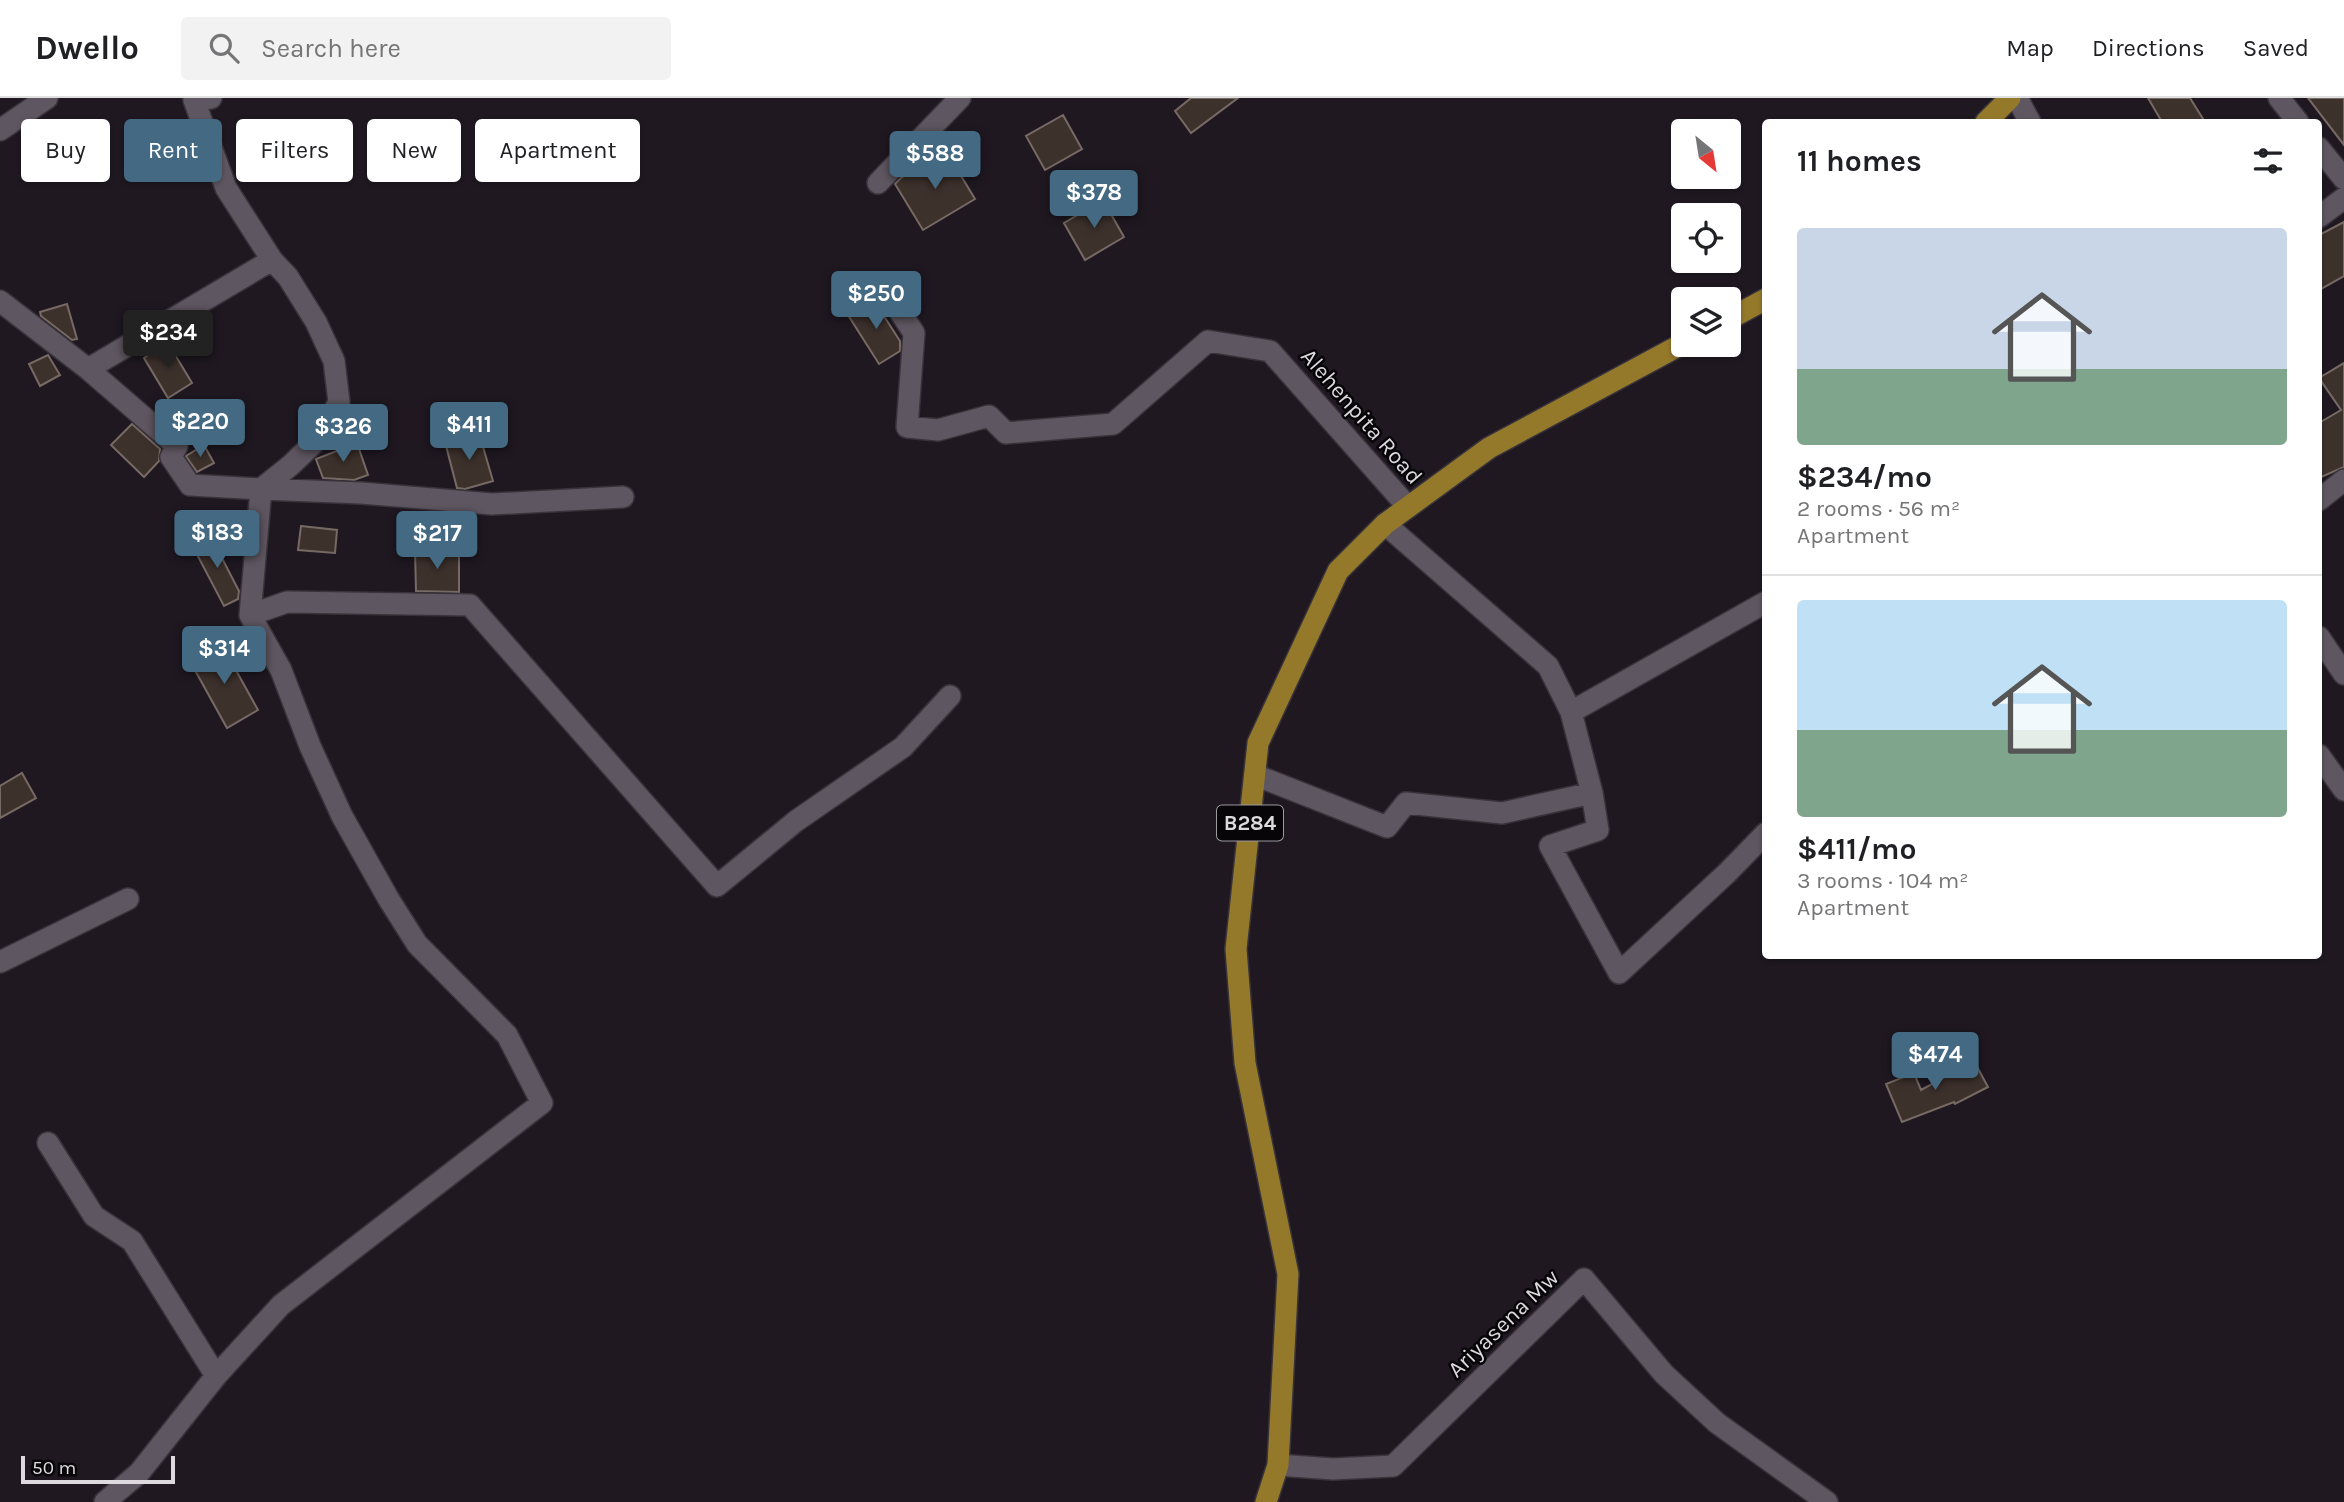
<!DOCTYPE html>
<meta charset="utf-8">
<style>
:root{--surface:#fff;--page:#f2f2f2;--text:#202124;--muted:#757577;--line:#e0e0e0;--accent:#446982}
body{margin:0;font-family:Karla,sans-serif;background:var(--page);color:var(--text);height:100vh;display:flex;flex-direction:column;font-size:26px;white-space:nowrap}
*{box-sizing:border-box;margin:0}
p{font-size:23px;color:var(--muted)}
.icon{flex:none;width:38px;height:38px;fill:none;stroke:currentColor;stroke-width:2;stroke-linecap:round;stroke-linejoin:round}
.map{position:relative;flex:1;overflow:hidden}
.panel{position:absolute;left:1762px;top:21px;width:560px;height:840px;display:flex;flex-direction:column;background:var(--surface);border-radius:7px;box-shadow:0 2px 5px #0004}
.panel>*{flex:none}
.guide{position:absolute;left:21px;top:21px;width:665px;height:63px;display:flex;gap:14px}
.needle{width:46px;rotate:150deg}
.tools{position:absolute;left:1671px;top:21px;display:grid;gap:14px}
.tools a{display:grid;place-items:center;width:70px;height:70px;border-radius:7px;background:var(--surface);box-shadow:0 2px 5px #0004;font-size:35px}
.scale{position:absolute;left:21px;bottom:18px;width:154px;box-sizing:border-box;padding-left:7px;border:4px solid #ddd9df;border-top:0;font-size:19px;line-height:24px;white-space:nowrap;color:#ddd9df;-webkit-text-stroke:5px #070508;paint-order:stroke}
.price{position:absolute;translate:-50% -60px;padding:0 16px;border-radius:7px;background:var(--accent);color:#fff;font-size:23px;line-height:46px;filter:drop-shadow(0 2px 4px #0008)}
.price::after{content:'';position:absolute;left:50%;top:42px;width:21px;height:16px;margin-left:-10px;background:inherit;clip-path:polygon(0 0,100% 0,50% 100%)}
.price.on{background:#222;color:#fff}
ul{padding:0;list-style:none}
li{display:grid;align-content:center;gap:14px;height:371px;padding:0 35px}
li+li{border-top:2px solid var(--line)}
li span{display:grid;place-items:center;height:217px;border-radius:7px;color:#555}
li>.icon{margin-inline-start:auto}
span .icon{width:126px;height:126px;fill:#fffc;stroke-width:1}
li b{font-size:30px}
h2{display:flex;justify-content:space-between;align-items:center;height:84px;padding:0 35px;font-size:30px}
.tag{padding:0 24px;border-radius:7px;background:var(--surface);box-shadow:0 2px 5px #0004;font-size:24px;line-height:63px}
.tag.on{background:var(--accent);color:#fff}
header{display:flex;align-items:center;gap:42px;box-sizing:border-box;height:98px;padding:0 35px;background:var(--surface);border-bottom:2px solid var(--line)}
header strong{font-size:33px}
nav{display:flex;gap:38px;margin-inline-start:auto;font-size:24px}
.search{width:490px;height:63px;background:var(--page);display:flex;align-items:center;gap:18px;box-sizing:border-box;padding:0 24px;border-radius:7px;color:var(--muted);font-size:26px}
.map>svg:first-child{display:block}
</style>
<header>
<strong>Dwello</strong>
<div class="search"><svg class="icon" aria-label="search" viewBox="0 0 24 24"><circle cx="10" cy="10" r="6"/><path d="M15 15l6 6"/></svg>Search here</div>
<nav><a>Map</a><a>Directions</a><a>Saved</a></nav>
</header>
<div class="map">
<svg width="2344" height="1404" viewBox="0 0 2344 1404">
<rect width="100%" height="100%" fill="#1f1821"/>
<path fill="#3d312c" stroke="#776a64" stroke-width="2" d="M1191,0H1238L1191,35L1175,13Z
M2148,0H2190L2205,24H2162Z
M2308,0H2344V47Z
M1063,17L1082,51L1045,72L1026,38Z
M946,53L975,101L923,132L895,86L901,80Z
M1103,102L1124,139L1085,162L1064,125Z
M2344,124V178L2319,192V137Z
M873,201L900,243V253L879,266L848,217Z
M67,206L77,241L72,242L41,218L40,214Z
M168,245L192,285L168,300L144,260Z
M48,257L60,277L40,288L29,266Z
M2344,265V369L2319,380V325L2341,312L2319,280Z
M132,326L160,351L159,363L144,379L111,347Z
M479,335L493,383L465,391L457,390L445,344Z
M357,345L368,377L354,382L323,380L316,361Z
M204,347L214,365L197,374L186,358Z
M301,428L337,432L335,455L298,452Z
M210,437L239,493L238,501L224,508L192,447Z
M415,452H459V494L416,493Z
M222,547L258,612L227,630L191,565Z
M22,675L36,700L0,720V688Z
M1974,963L1988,989L1955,1006L1954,1004L1902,1024L1886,986L1914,975L1921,992Z"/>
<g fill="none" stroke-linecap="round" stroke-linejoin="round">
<g stroke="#38333a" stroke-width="24">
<path id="minor" d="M211,0L194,2L226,90L272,162L88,271L177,348L171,359L190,387L261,391L291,367L320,339L339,304L334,263L316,224L288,179L272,162
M2017,0L2030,24
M2279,0L2298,24
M0,32L47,0
M2319,50L2344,81
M878,85L960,0
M2319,119L2344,100
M0,203L88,271
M894,205L914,235L907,329L938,332L989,318L1006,335L1113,326L1208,243L1270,253L1408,409
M623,399L492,406L361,395L261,391L250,517L287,504L470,507L717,788L796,723L903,649L950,598
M2319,402L2344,382
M1385,426L1548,568L1571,614L1766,504
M2319,539L2344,576
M1571,614L1592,695L1598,732L1550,748L1619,875L1727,775L1766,735
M2319,657L2344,692
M1255,677L1387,729L1406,705L1502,715L1592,695
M0,864L128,801
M48,1045L94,1118L132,1143L216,1278
M1278,1367L1333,1371L1393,1368L1584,1181L1664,1276L1717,1325L1827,1404
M105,1404L139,1375L216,1278L281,1207L542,1005L507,937L417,846L388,800L342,718L310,648L281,572L250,517"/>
</g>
<g stroke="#38333a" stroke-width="24">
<path id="primary" d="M1986,24L2010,0
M1729,221L1766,201
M1266,1404L1278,1367L1288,1176L1245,965L1236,851L1258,645L1338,473L1385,426L1489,350L1684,245"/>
</g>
<use href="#minor" stroke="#5e5660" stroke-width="21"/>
<use href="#primary" stroke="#95792a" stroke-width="21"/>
</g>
<g text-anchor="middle" stroke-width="5" stroke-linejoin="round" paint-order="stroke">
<rect fill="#070508" stroke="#9d999e" stroke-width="2" x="1217" y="707.5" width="66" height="35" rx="5"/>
<g font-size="21" font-weight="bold" fill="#ddd9df">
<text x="1250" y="732">B284</text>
</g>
<g font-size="23" fill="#ddd9df" stroke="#070508">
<text transform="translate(1362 318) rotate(49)" y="8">Alehenpita Road</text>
<text transform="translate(1503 1225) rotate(-44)" y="8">Ariyasena Mw</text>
</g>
</g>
</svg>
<div class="tools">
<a><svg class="needle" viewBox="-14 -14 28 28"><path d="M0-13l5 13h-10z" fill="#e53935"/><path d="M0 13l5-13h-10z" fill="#757577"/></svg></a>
<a><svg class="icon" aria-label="locate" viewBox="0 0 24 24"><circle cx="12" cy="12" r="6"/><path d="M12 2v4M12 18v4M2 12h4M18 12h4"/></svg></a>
<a><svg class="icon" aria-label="layers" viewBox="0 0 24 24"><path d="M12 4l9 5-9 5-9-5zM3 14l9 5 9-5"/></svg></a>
</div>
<div class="scale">50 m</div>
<b class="price" style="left:935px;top:93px">$588</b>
<b class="price" style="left:1094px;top:132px">$378</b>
<b class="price" style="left:876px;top:233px">$250</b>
<b class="price on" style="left:168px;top:272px">$234</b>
<b class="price" style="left:200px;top:361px">$220</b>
<b class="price" style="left:469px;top:364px">$411</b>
<b class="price" style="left:343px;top:366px">$326</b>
<b class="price" style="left:217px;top:472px">$183</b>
<b class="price" style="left:437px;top:473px">$217</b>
<b class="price" style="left:224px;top:588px">$314</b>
<b class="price" style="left:1935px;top:994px">$474</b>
<div class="guide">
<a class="tag">Buy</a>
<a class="tag on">Rent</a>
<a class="tag">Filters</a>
<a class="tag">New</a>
<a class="tag">Apartment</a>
</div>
<section class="panel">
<h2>11 homes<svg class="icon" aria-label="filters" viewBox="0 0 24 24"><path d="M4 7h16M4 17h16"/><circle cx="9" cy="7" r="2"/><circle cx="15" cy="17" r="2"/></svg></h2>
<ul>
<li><span style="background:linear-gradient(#c9d6e8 65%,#7fa58c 0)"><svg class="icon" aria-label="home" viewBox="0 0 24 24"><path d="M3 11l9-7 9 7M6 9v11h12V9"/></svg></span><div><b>$234/mo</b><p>2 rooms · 56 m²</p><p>Apartment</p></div></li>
<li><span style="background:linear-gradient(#bfe0f5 60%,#7fa58c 0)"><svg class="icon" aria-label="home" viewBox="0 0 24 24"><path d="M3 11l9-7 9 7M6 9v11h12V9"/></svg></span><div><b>$411/mo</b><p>3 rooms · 104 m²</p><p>Apartment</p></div></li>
</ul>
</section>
</div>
